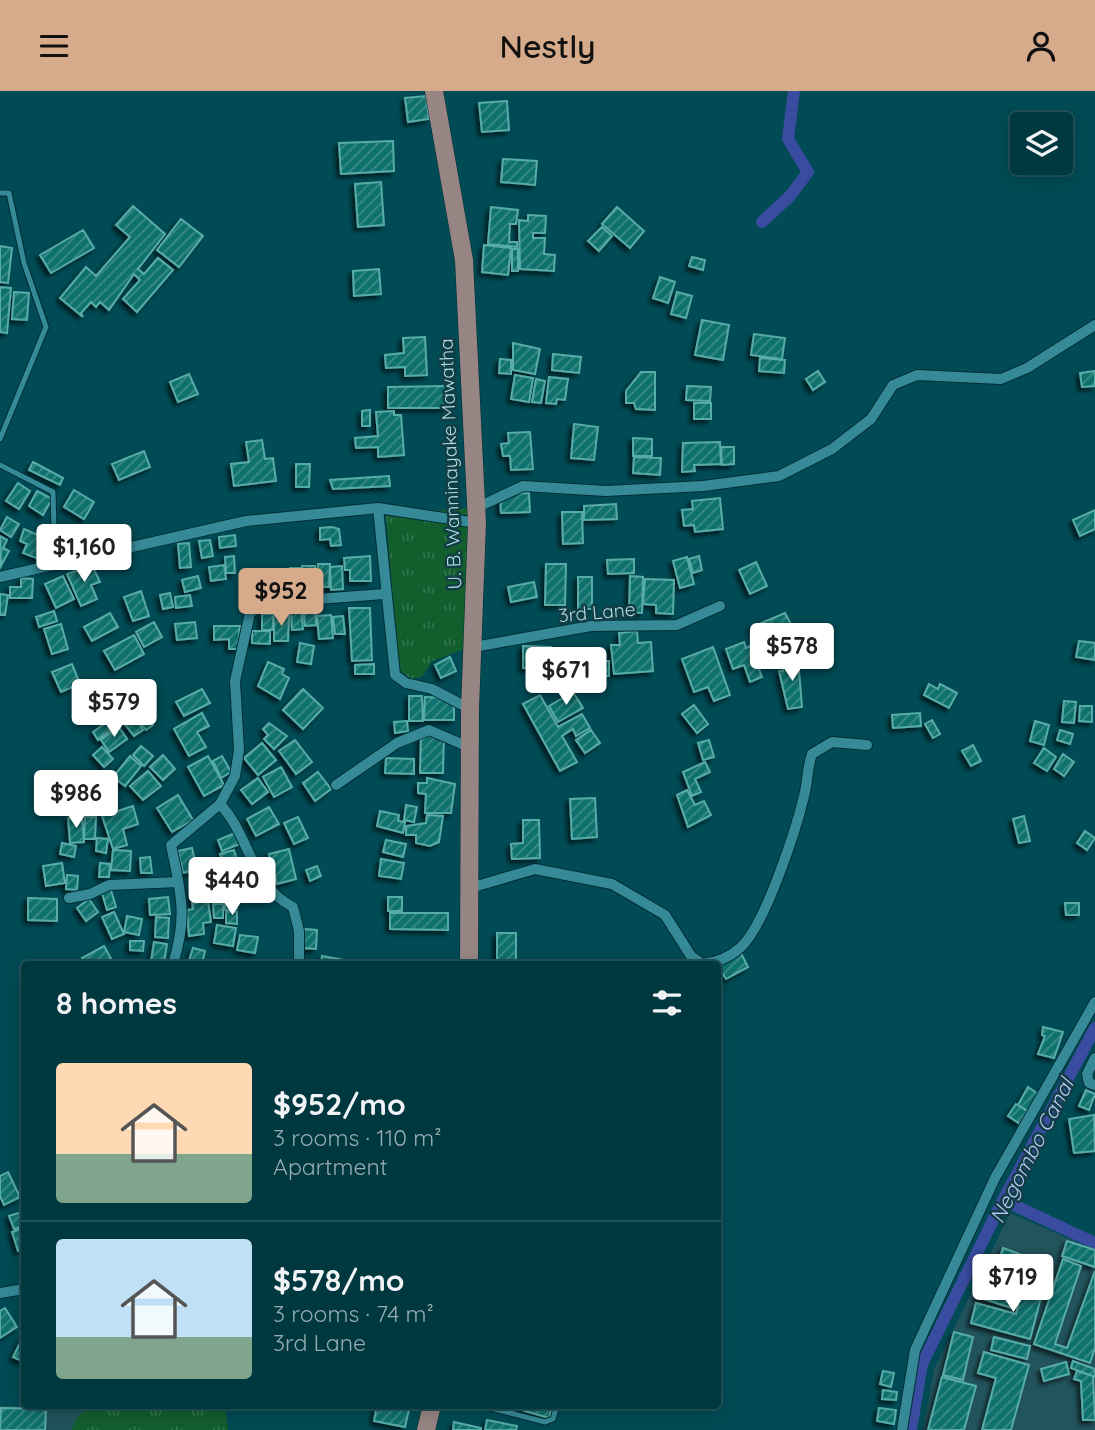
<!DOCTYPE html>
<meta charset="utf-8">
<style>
:root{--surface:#003840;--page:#0a3f47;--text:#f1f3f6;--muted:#95acb1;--line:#225259;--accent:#d6ab8b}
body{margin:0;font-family:Quicksand,sans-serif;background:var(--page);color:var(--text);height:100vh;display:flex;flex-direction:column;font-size:26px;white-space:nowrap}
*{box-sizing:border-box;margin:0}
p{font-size:23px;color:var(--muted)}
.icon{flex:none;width:38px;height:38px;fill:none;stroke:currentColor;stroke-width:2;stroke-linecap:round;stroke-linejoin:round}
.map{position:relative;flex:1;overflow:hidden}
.details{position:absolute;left:21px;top:870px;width:700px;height:448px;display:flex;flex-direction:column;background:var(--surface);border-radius:7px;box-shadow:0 4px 18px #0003,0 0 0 2px var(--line)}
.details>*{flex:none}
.fabs{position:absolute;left:1010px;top:21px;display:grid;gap:14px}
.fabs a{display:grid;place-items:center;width:63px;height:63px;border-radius:7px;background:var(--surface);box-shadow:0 4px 18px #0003,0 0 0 2px var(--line);font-size:35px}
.price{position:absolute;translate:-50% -60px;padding:0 16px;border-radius:7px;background:#fff;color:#222;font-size:23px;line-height:46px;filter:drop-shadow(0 2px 4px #0008)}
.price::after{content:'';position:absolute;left:50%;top:42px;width:21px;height:16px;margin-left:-10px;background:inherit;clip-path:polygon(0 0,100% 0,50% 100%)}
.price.selected{background:var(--accent);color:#111}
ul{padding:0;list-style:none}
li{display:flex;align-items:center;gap:21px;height:175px;padding:0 35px}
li+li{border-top:2px solid var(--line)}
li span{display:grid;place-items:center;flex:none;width:196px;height:140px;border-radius:7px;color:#555}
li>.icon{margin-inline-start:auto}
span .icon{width:84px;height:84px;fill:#fffc;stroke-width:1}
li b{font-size:30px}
h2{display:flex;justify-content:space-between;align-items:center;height:84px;padding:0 35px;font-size:30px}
header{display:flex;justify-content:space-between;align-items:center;height:91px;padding:0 35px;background:var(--accent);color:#111;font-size:32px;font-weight:600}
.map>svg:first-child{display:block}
</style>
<header><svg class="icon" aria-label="menu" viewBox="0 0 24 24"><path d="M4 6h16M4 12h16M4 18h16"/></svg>Nestly<svg class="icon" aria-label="person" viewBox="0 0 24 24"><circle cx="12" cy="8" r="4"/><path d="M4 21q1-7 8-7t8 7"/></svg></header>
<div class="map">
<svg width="1095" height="1339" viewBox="0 0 1095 1339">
<defs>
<pattern id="park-tufts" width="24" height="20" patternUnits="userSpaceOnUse" patternTransform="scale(1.75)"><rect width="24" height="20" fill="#125e2d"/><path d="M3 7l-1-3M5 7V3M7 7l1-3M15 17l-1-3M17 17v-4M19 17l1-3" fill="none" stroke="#32744b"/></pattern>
<pattern id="building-hatch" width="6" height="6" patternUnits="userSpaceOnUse" patternTransform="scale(1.75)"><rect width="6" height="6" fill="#11716d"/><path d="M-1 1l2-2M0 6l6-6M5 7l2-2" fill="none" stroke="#3c8b88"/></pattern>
<filter id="shadow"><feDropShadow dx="-3.5" dy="3.5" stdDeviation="2" flood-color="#0009"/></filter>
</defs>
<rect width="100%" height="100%" fill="#004b55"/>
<path fill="#22545d" d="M1010,1122L1095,1159V1339H923L934,1279Z
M0,1315L86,1317L71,1339H0Z"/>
<path fill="url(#park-tufts)" d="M472,417L470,556L432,570L422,586L411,588L398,578L386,423Z
M92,1314H225L228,1339H71L78,1325Z"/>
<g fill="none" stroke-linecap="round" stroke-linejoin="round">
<path stroke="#394c9f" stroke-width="12" d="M762,131L790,105L808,81L788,48L794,0
M1003,1109L1095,1152
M911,1339L922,1273L1003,1109L1095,937"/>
</g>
<path fill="url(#building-hatch)" stroke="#59aca7" stroke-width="2" filter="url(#shadow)" d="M426,5L429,28L408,31L405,7Z
M507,10L509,39L482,41L479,12Z
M393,50L394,80L341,83L339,52Z
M503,68L537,70L535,94L501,91Z
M381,91L384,134L358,136L355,93Z
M133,115L165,143L138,178L144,183L158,167L173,179L137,221L123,208L140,189L134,183L109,219L100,211L96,216L91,211L81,222L83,226L60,207L86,176L96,185L130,146L116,134Z
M491,116L518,119L516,133H510L509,151H517V156L488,153Z
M617,116L644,140L630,157L602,133Z
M528,124L546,125L545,142H533V147H545L544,163L555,164L554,180L520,178L519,129L528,130Z
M181,128L203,145L179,176L157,159Z
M602,136L612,145L599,160L588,150Z
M83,139L94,157L51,182L40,164Z
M484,154L511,157L508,184L482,181Z
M0,155L12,157L8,192L0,191Z
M512,158H518V180H512Z
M692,166L705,169L703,179L689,175Z
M379,178L381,203L354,205L353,180Z
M660,186L675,191L668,212L653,207Z
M0,196L11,197L7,242L0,241Z
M14,201L29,202L27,229L12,228Z
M677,201L692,205L686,227L671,223Z
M702,229L729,234L723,269L695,264Z
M754,243L785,247L782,268L751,264Z
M425,246L427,284L405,285V276L386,277L385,264L404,262L403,247Z
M513,252L540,258L535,283L513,279Z
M553,263L581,266L579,282L552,279Z
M760,267L785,269L784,282L759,280Z
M500,268L511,269V283L499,282Z
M818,280L825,291L813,299L806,288Z
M1095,280V295L1082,296L1080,282Z
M641,281H655V319L636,318L634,312H626V300Z
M189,283L198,303L178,311L170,291Z
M515,284L533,287L529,311L511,308Z
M549,286L568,288L565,309L557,308L556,313L546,312Z
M536,288L545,290L541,312L532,311Z
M446,295V317H388V296Z
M687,295L711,296L710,310L686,309Z
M694,312H711V328H694Z
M370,319V335H362V320Z
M394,320V324H401L404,364L378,366V356L356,357L355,347L378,345L376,321Z
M574,333L598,336L594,369L571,367Z
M530,341L533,378L511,379L510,365H503L501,353L509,352L508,342Z
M633,347L652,348V365H633Z
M262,349L265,368L273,367L276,390L234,395L231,373L249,371L246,351Z
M720,351L721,373L694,374L695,380L682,381L683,352Z
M721,356H734V373L722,374Z
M144,360L150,376L119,389L112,373Z
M634,366L661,367L660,384L633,382Z
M33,371L63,387L60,394L29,379Z
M296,373H310L309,396H296Z
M389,385L390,395L333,398L330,389Z
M18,392L30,400L19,418L6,410Z
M74,399L94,411L84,428L64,416Z
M37,400L52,408L43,424L29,415Z
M529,402L530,421L501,422L500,403Z
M720,407L723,438L695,441L694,434L684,435L682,419L693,418L692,410Z
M616,413L617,428L584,429V415Z
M1095,419V438L1080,445L1073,429Z
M562,421H582L583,452L563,453Z
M7,426L19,433L11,446L0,439Z
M332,436L339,438L341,454L331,455L330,448L320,449V437Z
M24,438L47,448L39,468L23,462L27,453L20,450Z
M235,444L236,455L220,457L219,446Z
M0,445L7,449L3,457L9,460L1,475Z
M210,449L213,465L202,467L199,450Z
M189,452L191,476L180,477L178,453Z
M234,465L235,482H226L225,466Z
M370,465L371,490H350V479H345L344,467Z
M699,465L702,479L693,482L689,468Z
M687,466L694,493L680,497L673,470Z
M634,468V482L608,483L607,469Z
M756,471L767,495L750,503L739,479Z
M318,473H330L329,496H317Z
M546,473H566L565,514H545Z
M92,474L100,491L91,494L97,508L81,515L67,483Z
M224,474L226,488L211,490L209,476Z
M302,475H315L316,498H303Z
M342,475L343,498L331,499L330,476Z
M290,477H301V497L290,496Z
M260,484L275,485L274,499L259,498Z
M277,484H287L286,500H276Z
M63,485L74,508L56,517L45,493Z
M198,485L201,497L185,501L182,489Z
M630,485L643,486L642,522L629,521Z
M578,486H592V518H578Z
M21,487L33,488L32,507H10V496H21Z
M645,488L674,489L673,523L656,522V514L643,513Z
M534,491L537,506L511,511L508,496Z
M141,500L149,525L133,530L124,506Z
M170,502L173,516L163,518L160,504Z
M0,503L8,504L5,524H0Z
M190,504L192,515L176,517L175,506Z
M303,516H315L316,534L305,535Z
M349,517H370L372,569L352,570Z
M301,519L303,538L292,539L291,520Z
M54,520L57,530L39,536L36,526Z
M110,522L118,536L92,550L84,536Z
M785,522L795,541L777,551L773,545L768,548L772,556L764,560L752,536Z
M262,523H273V539H262Z
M274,524H289L288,550H274Z
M331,524L333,547L319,548L317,525Z
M343,525L345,543H335L333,526Z
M154,531L162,546L144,556L136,541Z
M195,531L197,547L177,549L175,533Z
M61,533L68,558L52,563L44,538Z
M214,535H240L238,558H229V548L214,549Z
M252,540H270V553L252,552Z
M637,540L638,552L651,551L653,580L614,583L611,554H620L619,542Z
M134,544L144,563L115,579L104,560Z
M1079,550L1095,552V569L1076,566Z
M744,551L746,557L750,555L762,586L750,591L744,574L733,578L726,558Z
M300,552L314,555L311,573L297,571Z
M523,555L551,556V578L523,577Z
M713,556L730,604L714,610L708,596L694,601L682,568Z
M569,560H597V588H569Z
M450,566L456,580L441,587L435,574Z
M798,567L802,616L788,618L779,580H783L782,569Z
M601,570H609V585H601Z
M268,571L284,578L282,583L289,587L280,608L258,595Z
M72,573L80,593L61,601L52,581Z
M374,573V583H355V574Z
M105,593L113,609L101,615L93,599Z
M929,593L938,598L940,593L957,602L949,617L924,604Z
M202,598L210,612L184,625L176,611Z
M303,598L323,617L303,638L283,619Z
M573,601L583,617L558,631L549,615Z
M540,604L558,636L582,623L590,637L576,645L573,638L562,645L577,671L560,680L523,613Z
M409,605H422L423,630H409Z
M425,606L454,607V629H424Z
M1064,610L1076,611L1074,632L1062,631Z
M694,614L708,633L697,642L682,623Z
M1080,615H1092V631L1079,630Z
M143,621L153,634L146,639L136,627Z
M202,622L209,635L197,641L206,656L189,665L174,638Z
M920,622L921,635L893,637L892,624Z
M111,628L116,635L98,649L93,641Z
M136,629L143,639L134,645L126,635Z
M932,629L940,643L933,647L925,633Z
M407,630L408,640L395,642L394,631Z
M1035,630L1049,634L1044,654L1030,650Z
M269,632L287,645L274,658L264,648L268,644L263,638Z
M119,636L127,648L109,661L101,649Z
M591,639L600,652L585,662L576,649Z
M1060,639L1073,643L1070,653L1057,649Z
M421,645H444L443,682H420Z
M295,649L312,671L296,683L279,660Z
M709,649L714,666L703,669L698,652Z
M262,652L276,669L258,684L244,667Z
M973,654L981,670L971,675L962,660Z
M141,655L153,665L144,675L133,664Z
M102,656L113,668L104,676L93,664Z
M1044,657L1056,666L1047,680L1034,672Z
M1063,663L1074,671L1064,685L1054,678Z
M163,664L175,678L163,689L150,676Z
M130,665L141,675L125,695L113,686Z
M208,665L224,694L204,705L188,676Z
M222,665L231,681L221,687L213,670Z
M386,667L414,668V683L385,682Z
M705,671L710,681L695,688L701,701L692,705L683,681Z
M281,676L292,696L274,706L263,686Z
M148,680L161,695L143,709L130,695Z
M318,681L331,698L315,710L303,692Z
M258,687L268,701L252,713L241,699Z
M427,687L455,693L451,722H425L426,703L418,702V692H427Z
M687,699L695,714L704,710L711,724L688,736L677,704Z
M178,704L193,729L172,741L157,717Z
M595,707L597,746L572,748L570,708Z
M406,714L417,716L414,731L404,729Z
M133,715L138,733L123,738L127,754L113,758L102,725Z
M269,716L279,733L256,745L247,728Z
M380,720L399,724L398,730L405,731L403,742L377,735Z
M427,724L443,725L439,751L430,755L416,752V744H406V735L426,732Z
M1024,725L1030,750L1019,752L1013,728Z
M85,726H96L95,748H84Z
M298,726L308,747L294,753L284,732Z
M68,727H82L84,751L70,752Z
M523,729H539L540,767L512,768L511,753L523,752Z
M1085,740L1095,747L1087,759L1077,752Z
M235,742L240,753L222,760L218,749Z
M97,747L108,748L106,762L96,760Z
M386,749L406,753L403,766L383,761Z
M62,752L76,755L74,766L60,763Z
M192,757L197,779L183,782L178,760Z
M289,758L296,788L277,793L269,763Z
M113,759L131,760L130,780L111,779Z
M234,759L241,780L227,784L220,763Z
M150,766L152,782H141L140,767Z
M381,768L404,772L401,788L379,785Z
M62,772L65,792L46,795L43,775Z
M100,772L110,773L109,786H99Z
M317,775L321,785L310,790L306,779Z
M67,784L78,785L77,799L66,798Z
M210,793L212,807L193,810L192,796Z
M111,799L116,816L107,819L102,802Z
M168,806L170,823L150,824L149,808Z
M237,806V818L225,819V807Z
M388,806H402V820H388Z
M28,807L57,808V830L28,829Z
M89,808L98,821L86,830L77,817Z
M208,810L211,831L203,832L204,843L189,845L187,819L193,818L192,812Z
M1065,812H1079V824H1066Z
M213,813H223V827H214Z
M226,820L237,821V833L226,832Z
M114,821L124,843L112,848L102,826Z
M390,822H448V839L390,838Z
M127,825L142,828L139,844L124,841Z
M156,826L169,827L168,847L155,846Z
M217,834L236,837L233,855L214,852Z
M304,838L317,839L316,858L302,857Z
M497,842H516V873H497Z
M240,844L258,846L255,862L237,859Z
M130,850H144L143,860L130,859Z
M154,851L167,853L164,872L151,870Z
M104,855L114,873H85L82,867Z
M193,857L205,860L202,873H188Z
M741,862L748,876L726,888L718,875Z
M322,865L350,870L349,873H321Z
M1043,936L1063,941L1054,967L1038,963L1045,945L1042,944Z
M1028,996L1038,1003L1028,1020L1018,1014Z
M1086,999L1095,1003L1089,1019L1079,1015Z
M1016,1013L1027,1020L1020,1033L1008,1025Z
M1094,1024L1095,1060L1074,1062L1069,1028Z
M8,1081L20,1106L4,1114L0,1105V1085Z
M22,1121L24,1135L14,1138L9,1125Z
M24,1137V1158L18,1160L12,1141Z
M1067,1150L1095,1159V1176L1062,1165Z
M1003,1157L1028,1166L1012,1217L977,1206L990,1167L999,1170Z
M1063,1168L1081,1175L1055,1253L1067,1257L1095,1180V1257L1090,1272L1034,1253Z
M1024,1190L1044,1195L1030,1248L971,1232L976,1212L1016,1223Z
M5,1217L17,1236L0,1247V1220Z
M954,1241L973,1246L963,1289L943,1284Z
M24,1244V1271L13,1266Z
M994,1246L1030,1255L1027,1268L991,1259Z
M984,1261L1029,1274L1011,1339H982L996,1287L978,1282Z
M1073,1270L1095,1278V1286L1071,1277Z
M1066,1271L1069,1283L1044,1290L1041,1278Z
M883,1280L894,1282L891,1296L880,1293Z
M1077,1280L1093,1285L1095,1329H1083L1081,1290L1074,1288Z
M942,1286L976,1295L964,1339H928Z
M883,1299L897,1301L896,1309L882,1308Z
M377,1314H410L405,1336L374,1330Z
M504,1314H553L549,1327Z
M1,1317L46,1318L45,1339H0Z
M879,1317L896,1319L894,1333L877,1330Z
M487,1329L517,1335L516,1339H485Z
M454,1331L481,1337V1339H453Z"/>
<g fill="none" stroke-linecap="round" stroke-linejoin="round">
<g stroke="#002e35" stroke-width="7">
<path id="lane" d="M0,102H9L24,172L46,236L0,348
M0,374L53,401L55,474
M479,1314L545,1331L553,1328L557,1314"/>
</g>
<g stroke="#002e35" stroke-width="12">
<path id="street" d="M378,417L395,584L406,592L432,598L470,618
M476,417L523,395L606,400L703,395L779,385L832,358L871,328L893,294L917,284L1001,288L1027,277L1095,234
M0,486L246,430L378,417L477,432
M474,556L591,535L677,534L720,515
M336,694L397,652L429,639L471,657
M220,713C250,745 251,795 293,816L299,840V873
M470,797L535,778L612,793L665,824L691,865L702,873
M69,807L90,803L109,794L178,791
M173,873C188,824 181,803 171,754L220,713L235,685L239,659L235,590L250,522L265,512L384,503
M702,873C717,872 731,865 741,856C765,834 796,739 804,705C808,691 807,676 812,663L832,651L867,654
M1095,967L1087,983L1089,992L1095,994
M0,1202L24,1198
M902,1339L915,1259L995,1087L1095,911"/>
</g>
<g stroke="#002e35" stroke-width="19">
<path id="primary" d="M434,0L464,169L477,432L470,618L469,873
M426,1339L432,1314"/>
</g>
<use href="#lane" stroke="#368997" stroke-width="5"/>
<use href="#street" stroke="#368997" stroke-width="10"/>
<use href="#primary" stroke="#968583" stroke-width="18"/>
</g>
<g text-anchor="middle" stroke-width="5" stroke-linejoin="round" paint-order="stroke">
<g font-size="19" fill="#b3d9e0" stroke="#113e45">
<text transform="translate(450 373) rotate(-92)" y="7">U. B. Wanninayake Mawatha</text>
<text transform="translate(597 521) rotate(-5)" y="7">3rd Lane</text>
</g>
<g font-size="21" font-style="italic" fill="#b7c6f4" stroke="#113e45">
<text transform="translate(1032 1060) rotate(-63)" y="7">Negombo Canal</text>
</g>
</g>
</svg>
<div class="fabs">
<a><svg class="icon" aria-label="layers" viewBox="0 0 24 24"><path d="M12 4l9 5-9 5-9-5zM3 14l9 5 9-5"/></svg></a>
</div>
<b class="price" style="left:84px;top:493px">$1,160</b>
<b class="price selected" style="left:281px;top:537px">$952</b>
<b class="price" style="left:792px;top:592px">$578</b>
<b class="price" style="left:566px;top:616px">$671</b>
<b class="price" style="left:114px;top:648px">$579</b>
<b class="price" style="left:76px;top:739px">$986</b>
<b class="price" style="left:232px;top:826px">$440</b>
<b class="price" style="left:1013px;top:1223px">$719</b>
<section class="details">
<h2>8 homes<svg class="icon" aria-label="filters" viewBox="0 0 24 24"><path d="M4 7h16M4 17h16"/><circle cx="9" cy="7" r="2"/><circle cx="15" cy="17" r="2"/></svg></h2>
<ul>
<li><span style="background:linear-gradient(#ffd9b3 65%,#7fa58c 0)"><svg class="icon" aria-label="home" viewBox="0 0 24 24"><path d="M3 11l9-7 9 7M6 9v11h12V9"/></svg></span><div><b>$952/mo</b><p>3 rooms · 110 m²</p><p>Apartment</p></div></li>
<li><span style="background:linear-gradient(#bfe0f5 70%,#7fa58c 0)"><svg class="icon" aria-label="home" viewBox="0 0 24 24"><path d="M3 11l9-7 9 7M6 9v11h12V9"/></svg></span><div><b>$578/mo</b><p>3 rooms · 74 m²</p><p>3rd Lane</p></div></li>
</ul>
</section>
</div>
